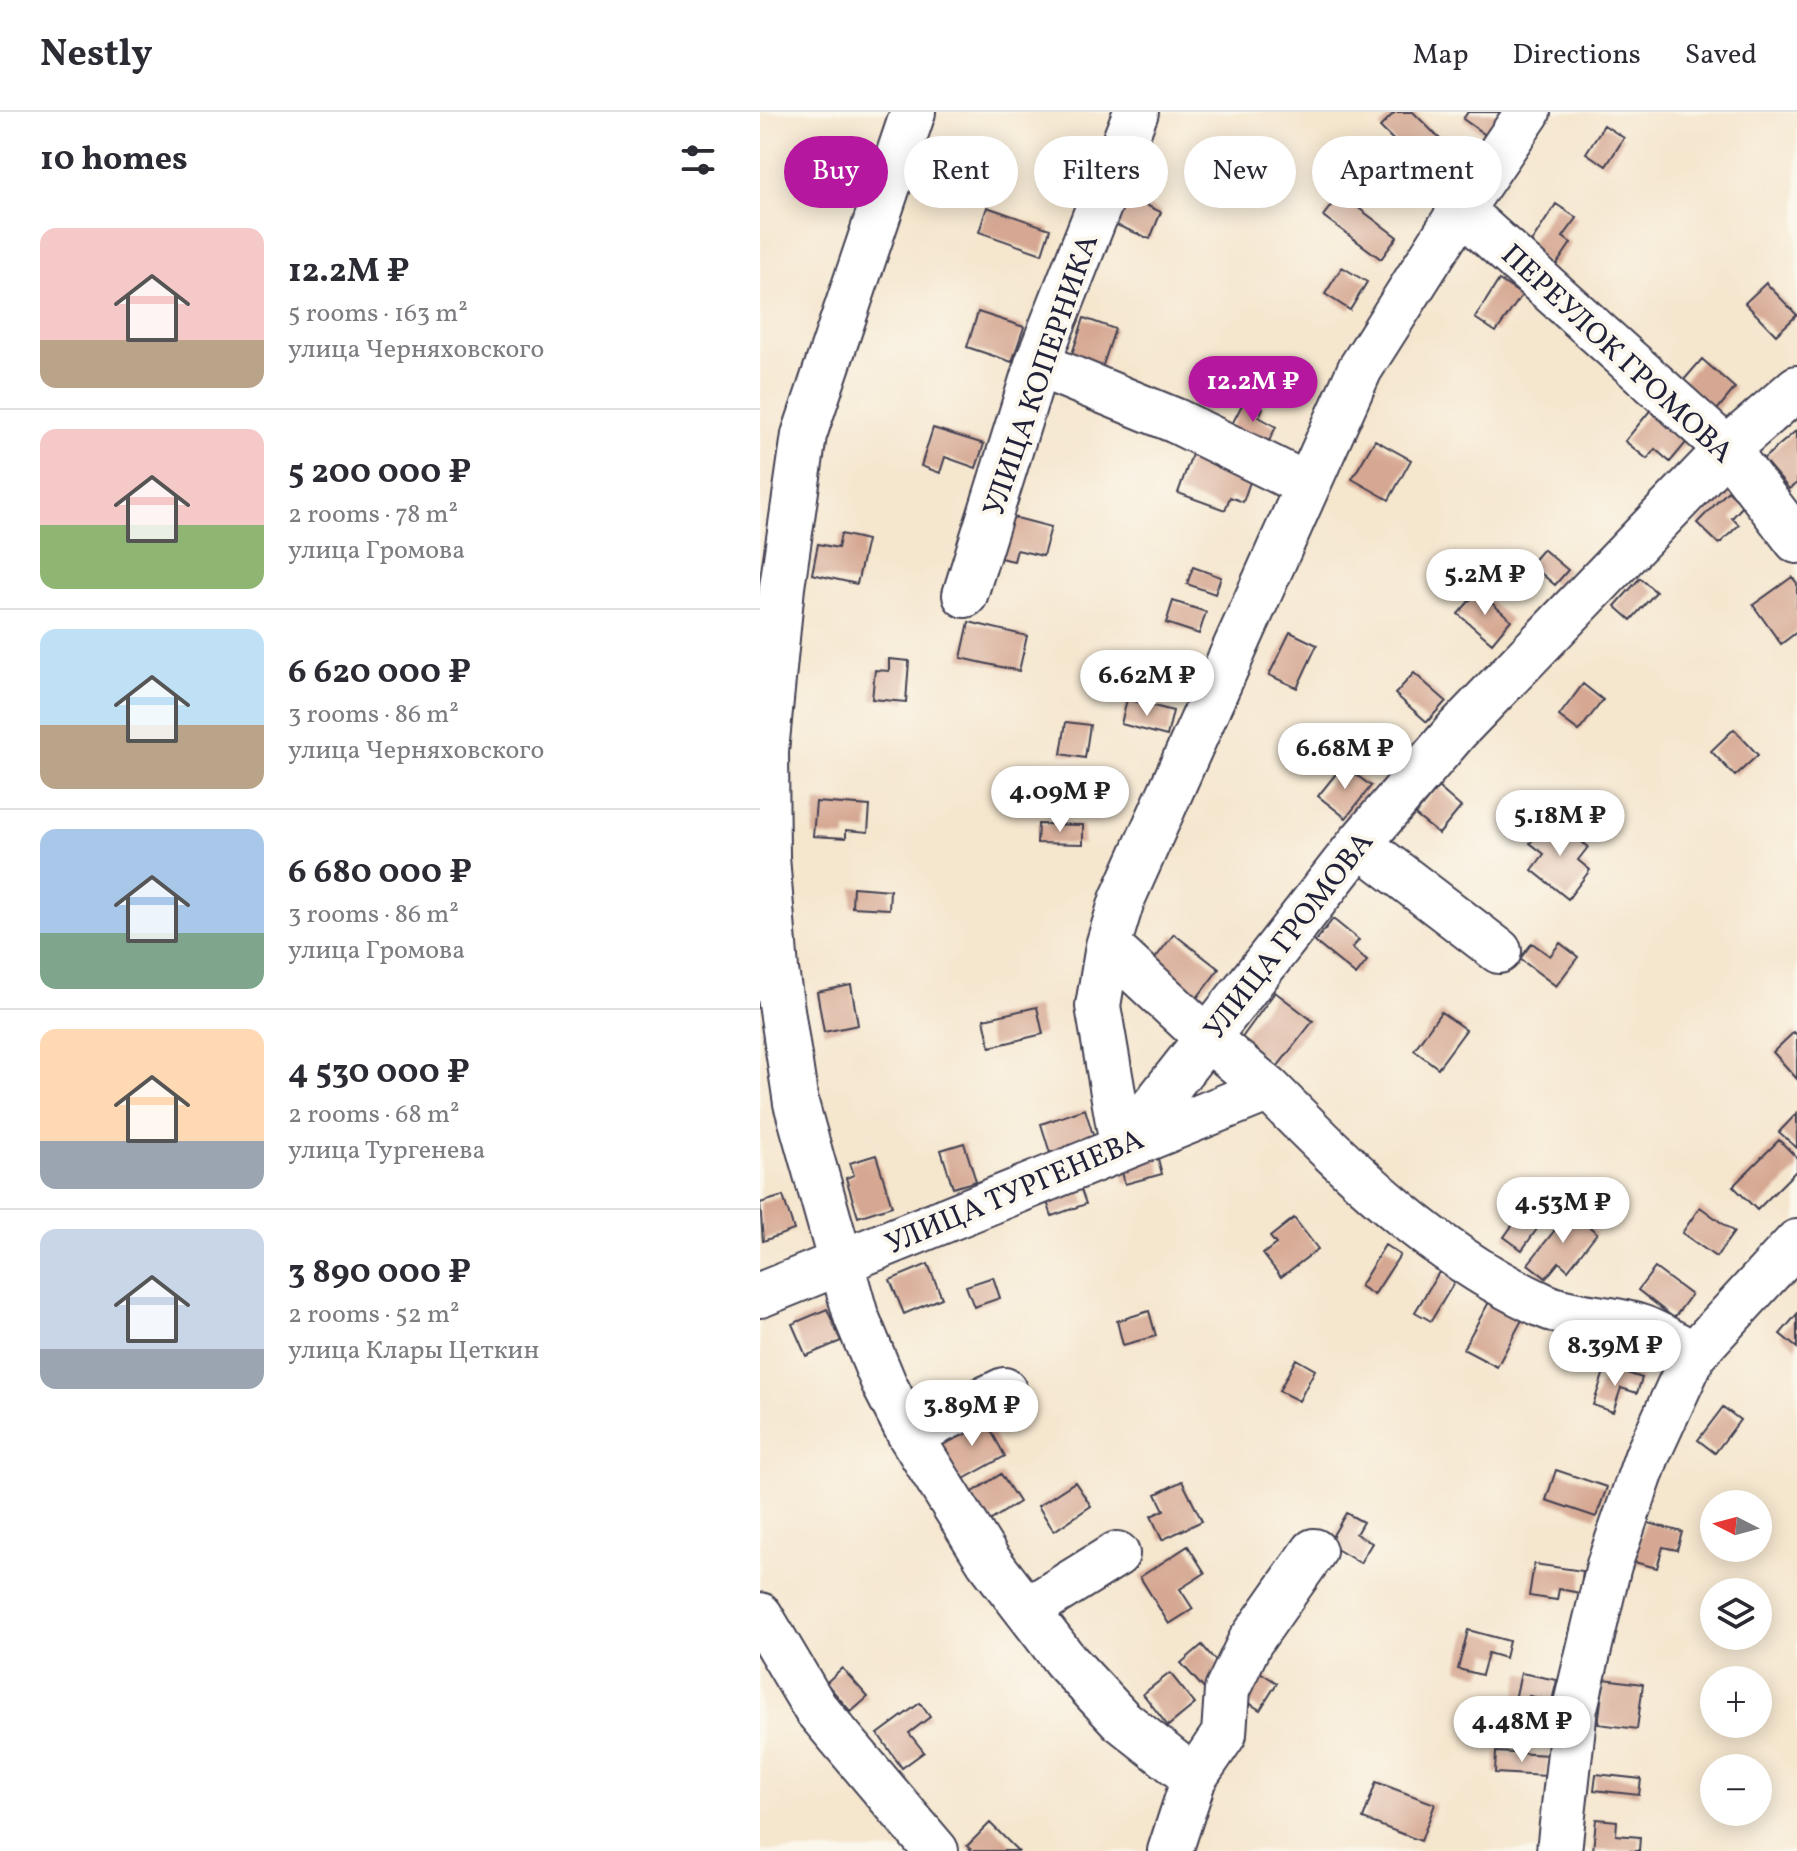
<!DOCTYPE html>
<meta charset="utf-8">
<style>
:root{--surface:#fff;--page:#f7f7f7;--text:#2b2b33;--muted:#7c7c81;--line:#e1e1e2;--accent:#b5179e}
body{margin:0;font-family:Vollkorn,serif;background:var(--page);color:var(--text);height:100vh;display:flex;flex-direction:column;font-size:30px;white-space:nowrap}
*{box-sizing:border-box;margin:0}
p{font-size:26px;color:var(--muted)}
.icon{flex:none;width:44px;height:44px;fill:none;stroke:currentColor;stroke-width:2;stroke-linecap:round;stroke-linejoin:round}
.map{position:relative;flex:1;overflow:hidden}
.panel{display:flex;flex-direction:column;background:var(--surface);width:760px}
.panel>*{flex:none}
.banner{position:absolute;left:24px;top:24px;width:760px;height:72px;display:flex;gap:16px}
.needle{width:52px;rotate:276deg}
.controls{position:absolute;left:940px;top:1378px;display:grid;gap:16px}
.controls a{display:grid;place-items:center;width:72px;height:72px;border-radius:50%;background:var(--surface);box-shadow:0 4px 20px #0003;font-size:40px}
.price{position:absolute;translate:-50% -68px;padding:0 18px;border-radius:28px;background:#fff;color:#222;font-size:26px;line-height:52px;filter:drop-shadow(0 2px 4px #0008)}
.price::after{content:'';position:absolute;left:50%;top:48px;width:24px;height:18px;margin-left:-12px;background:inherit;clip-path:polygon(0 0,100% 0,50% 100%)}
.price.selected{background:var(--accent);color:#fff}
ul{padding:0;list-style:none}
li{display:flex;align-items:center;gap:24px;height:200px;padding:0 40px}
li+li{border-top:2px solid var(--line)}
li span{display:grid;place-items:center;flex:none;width:224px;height:160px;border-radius:16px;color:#555}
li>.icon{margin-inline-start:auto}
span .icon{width:96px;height:96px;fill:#fffc;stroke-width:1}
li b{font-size:34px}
h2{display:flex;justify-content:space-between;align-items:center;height:96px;padding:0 40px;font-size:34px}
.pill{padding:0 28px;border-radius:36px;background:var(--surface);box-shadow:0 4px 20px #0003;font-size:28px;line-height:72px}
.pill.selected{background:var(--accent);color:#fff}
header{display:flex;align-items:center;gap:48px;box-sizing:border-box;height:112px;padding:0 40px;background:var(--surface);border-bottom:2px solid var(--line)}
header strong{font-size:38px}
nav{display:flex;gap:44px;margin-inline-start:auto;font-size:28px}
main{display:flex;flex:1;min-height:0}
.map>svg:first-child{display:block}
</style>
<header>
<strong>Nestly</strong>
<nav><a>Map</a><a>Directions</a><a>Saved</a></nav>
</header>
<main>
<section class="panel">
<h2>10 homes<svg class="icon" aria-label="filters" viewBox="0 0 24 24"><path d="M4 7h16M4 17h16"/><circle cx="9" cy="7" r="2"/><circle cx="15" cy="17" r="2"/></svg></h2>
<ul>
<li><span style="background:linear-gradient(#f6c9c9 70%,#b9a48a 0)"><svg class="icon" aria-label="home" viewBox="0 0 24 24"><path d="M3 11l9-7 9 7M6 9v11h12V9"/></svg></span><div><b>12.2M ₽</b><p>5 rooms · 163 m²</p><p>улица Черняховского</p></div></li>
<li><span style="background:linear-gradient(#f6c9c9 60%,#8fb573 0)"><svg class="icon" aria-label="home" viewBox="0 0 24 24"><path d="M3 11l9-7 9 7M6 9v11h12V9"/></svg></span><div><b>5 200 000 ₽</b><p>2 rooms · 78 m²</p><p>улица Громова</p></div></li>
<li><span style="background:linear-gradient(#bfe0f5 60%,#b9a48a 0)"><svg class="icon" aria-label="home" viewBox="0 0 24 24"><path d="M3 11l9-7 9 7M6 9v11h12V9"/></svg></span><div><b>6 620 000 ₽</b><p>3 rooms · 86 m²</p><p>улица Черняховского</p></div></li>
<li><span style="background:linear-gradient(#a9c7e8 65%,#7fa58c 0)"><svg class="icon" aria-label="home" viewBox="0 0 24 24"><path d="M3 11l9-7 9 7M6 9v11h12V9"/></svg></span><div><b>6 680 000 ₽</b><p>3 rooms · 86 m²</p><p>улица Громова</p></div></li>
<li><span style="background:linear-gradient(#ffd9b3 70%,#9aa5b1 0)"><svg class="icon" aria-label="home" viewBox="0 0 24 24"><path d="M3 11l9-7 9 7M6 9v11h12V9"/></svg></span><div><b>4 530 000 ₽</b><p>2 rooms · 68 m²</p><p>улица Тургенева</p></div></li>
<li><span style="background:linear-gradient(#c9d6e8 75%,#9aa5b1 0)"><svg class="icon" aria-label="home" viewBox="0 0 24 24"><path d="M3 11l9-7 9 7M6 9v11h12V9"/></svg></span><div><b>3 890 000 ₽</b><p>2 rooms · 52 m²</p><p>улица Клары Цеткин</p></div></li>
</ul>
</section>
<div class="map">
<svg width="1037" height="1739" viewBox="0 0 1037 1739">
<rect width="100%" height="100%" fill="#fbf7ec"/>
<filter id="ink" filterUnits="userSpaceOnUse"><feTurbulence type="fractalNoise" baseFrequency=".0125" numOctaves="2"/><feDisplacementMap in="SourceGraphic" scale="16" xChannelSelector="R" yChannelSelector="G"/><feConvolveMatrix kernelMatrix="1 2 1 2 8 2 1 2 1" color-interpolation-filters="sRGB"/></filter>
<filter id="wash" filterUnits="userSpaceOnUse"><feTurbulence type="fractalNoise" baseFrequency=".006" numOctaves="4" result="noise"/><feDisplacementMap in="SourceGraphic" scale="32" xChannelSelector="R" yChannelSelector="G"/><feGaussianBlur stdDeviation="1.8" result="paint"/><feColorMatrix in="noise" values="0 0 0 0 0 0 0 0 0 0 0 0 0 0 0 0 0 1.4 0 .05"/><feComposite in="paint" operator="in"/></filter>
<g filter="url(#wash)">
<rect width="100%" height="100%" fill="#f5e6ce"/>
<g id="blocks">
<path fill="#d6a893" d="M635,0H653L691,38L668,62L620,15Z
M708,0H743L727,24L703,7Z
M844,13L864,26L846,54L826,41Z
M580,82L637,125L621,147L563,104Z
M366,84L401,100L390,127L354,112Z
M796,92L817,106L803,125L811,131L794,156L767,137Z
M227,95L290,117L282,142L219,120Z
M582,155L607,170L590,198L565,182Z
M739,168L762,183L736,220L715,206Z
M1006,171L1037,203L1016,223L985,191Z
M218,200L264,215L252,250L207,235Z
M324,206L355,217L342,256L311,245Z
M942,247L975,276L957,298L923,269Z
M485,287L503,296L499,305L516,315L506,335L470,316Z
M893,295L930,326L910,350L895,337L887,347L865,329Z
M173,316L224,332L216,356L185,345L180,361L161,354Z
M1037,318V371L1029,377L1003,347Z
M615,328L651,348L629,388L592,367Z
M432,342L492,364L483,390L470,385L465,398L418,381Z
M968,379L983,394L972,406L979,413L959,432L937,411Z
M245,403L291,415L283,444L257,438L254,449L235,445Z
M81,422L107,428L97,472L52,462L58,432L78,436Z
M783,437L808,458L795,473L770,452Z
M433,455L461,465L455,482L427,472Z
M1032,465L1037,471V520L1021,532L993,493Z
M880,466L896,480L871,508L855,494Z
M718,479L751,508L732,531L698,502Z
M413,489L446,500L439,522L406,511Z
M209,510L267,524L259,559L201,546Z
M530,520L557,533L537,576L509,563Z
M129,547L149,549L146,590L112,587L115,558L129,559Z
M654,561L686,589L667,610L635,582Z
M823,572L843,588L819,619L799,604Z
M367,587L413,599L407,624L361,612Z
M306,610L330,613L325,646L301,642Z
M974,617L998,643L975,664L951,639Z
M583,653L611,674L586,706L558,684Z
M261,659L302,662L301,685L260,682Z
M678,675L701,695L679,722L655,703Z
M56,690L110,694L108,720L86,718V726L53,724Z
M791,705L828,735L818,748L830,758L808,787L772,758L784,742L770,731Z
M278,712L323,713V732L277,731Z
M93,775L130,778L129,797L92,795Z
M573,807L599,828L592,836L607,849L596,863L555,830Z
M414,822L459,857L436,887L391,852Z
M772,831L790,844L800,831L818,845L796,874L760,847Z
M91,873L98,913L64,920L57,880Z
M515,880L553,909L517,955L481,927Z
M277,895L283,922L230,935L224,907Z
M681,900L706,918L678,956L654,938Z
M1034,920L1037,923V967L1013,940Z
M325,997L334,1026L290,1041L281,1012Z
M1037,1001V1036L1019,1020Z
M1019,1028L1037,1046V1058L997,1098L973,1074Z
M204,1031L216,1069L193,1076L181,1038Z
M116,1043L132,1094L98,1105L86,1066L94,1063L90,1051Z
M397,1043L402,1062L365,1072L360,1052Z
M319,1072L326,1092L292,1104L285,1084Z
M23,1084L34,1118L3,1129L0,1091Z
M940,1095L974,1120L956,1145L922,1121Z
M810,1099L837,1121L808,1158L799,1150L786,1166L768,1152Z
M759,1104L777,1117L762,1138L744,1125Z
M534,1106L558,1137L521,1165L503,1142L516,1132L510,1125Z
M625,1133L640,1143L614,1183L600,1174Z
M168,1152L182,1186L144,1202L130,1168Z
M895,1156L931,1183L914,1206L878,1178Z
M679,1160L695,1169L671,1209L655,1200Z
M233,1165L240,1186L214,1195L206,1174Z
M729,1190L762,1208L737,1255L703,1237Z
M67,1197L81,1229L46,1244L32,1212Z
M389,1199L396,1224L363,1233L357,1209Z
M1037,1202V1236L1020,1222Z
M536,1247L555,1258L539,1289L519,1279Z
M846,1254L882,1266L877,1281L861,1276L853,1300L833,1293Z
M963,1295L980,1308L955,1341L938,1328Z
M223,1304L245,1344L200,1369L178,1329Z
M796,1358L847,1375L836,1405L786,1388Z
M241,1362L259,1390L228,1410L210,1382Z
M422,1369L442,1409L402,1428L391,1404L404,1398L396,1382Z
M315,1370L331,1394L294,1419L278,1394Z
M586,1401L603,1410L596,1422L612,1431L600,1451L568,1432Z
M885,1410L922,1420L917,1438L903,1435L897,1456L874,1450Z
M428,1434L445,1461L420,1477L433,1497L409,1512L380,1465Z
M774,1452L823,1459L820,1481L799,1477L797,1488L769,1484Z
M708,1518L749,1529L745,1546L728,1541L722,1563L698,1557Z
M442,1533L460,1554L446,1579L421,1551Z
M82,1556L108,1585L91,1600L66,1571Z
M495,1557L517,1571L500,1598L478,1584Z
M410,1561L435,1592L408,1614L383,1582Z
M761,1561L797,1568L792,1589L769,1584L767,1594L754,1592Z
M844,1567L883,1572L877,1617L838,1612Z
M160,1591L170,1605L149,1621L164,1640L142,1656L118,1622Z
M736,1640L788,1643L787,1664L735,1661Z
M836,1662L881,1667L879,1683L834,1678Z
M616,1670L675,1692L661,1729L603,1707Z
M836,1707L857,1709L856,1723L880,1725L879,1739H833Z
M230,1711L258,1739H212L207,1734Z"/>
</g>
</g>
<g filter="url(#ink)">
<use href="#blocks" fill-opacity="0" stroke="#423f51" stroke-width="2"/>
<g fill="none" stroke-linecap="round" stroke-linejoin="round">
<g stroke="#423f51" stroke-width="48">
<path id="minor" d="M153,0L44,323L22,475L6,639L7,745L16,858L36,991L96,1204L125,1274L150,1323L228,1448L305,1548L361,1608L434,1666L410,1739
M701,98L967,337L1037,429
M277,252L416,309L547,373
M205,483L277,252L376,0
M599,732L739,839
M348,834L447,926L509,977
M364,1032L599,732L697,618L967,337L1037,276
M362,1033L338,894L348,834L362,788L600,257L701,98L768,0
M0,1183L509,977C591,1060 677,1146 785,1194C815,1207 849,1204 880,1215C898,1221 916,1233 934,1242
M150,1323L244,1278
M267,1498L357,1442
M0,1503L55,1596L176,1739
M434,1666L464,1622L467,1578L490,1530L554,1439
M799,1739L815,1596L849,1453L887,1344L934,1242L1037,1130"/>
</g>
<use href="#minor" stroke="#fff" stroke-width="44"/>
</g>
</g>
<g text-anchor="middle" stroke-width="8" stroke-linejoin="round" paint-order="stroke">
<g font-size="30" fill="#22223b" stroke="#fbf7ec">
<text transform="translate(858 241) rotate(43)" y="10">ПЕРЕУЛОК ГРОМОВА</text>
<text transform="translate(280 263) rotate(-71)" y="10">УЛИЦА КОПЕРНИКА</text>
<text transform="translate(528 823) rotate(-52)" y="10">УЛИЦА ГРОМОВА</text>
<text transform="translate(254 1079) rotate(-23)" y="10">УЛИЦА ТУРГЕНЕВА</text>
</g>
</g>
</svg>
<div class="controls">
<a><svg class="needle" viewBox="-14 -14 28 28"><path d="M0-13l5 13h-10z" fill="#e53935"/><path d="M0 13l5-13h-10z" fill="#7c7c81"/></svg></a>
<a><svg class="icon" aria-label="layers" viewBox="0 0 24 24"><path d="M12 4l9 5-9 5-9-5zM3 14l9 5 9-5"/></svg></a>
<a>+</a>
<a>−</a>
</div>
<b class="price selected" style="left:493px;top:312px">12.2M ₽</b>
<b class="price" style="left:725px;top:505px">5.2M ₽</b>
<b class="price" style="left:387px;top:606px">6.62M ₽</b>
<b class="price" style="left:585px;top:679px">6.68M ₽</b>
<b class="price" style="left:300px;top:722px">4.09M ₽</b>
<b class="price" style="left:800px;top:746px">5.18M ₽</b>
<b class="price" style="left:803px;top:1133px">4.53M ₽</b>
<b class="price" style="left:855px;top:1276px">8.39M ₽</b>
<b class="price" style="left:212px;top:1336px">3.89M ₽</b>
<b class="price" style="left:762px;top:1652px">4.48M ₽</b>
<div class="banner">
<a class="pill selected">Buy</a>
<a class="pill">Rent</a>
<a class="pill">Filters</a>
<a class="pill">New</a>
<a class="pill">Apartment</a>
</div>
</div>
</main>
